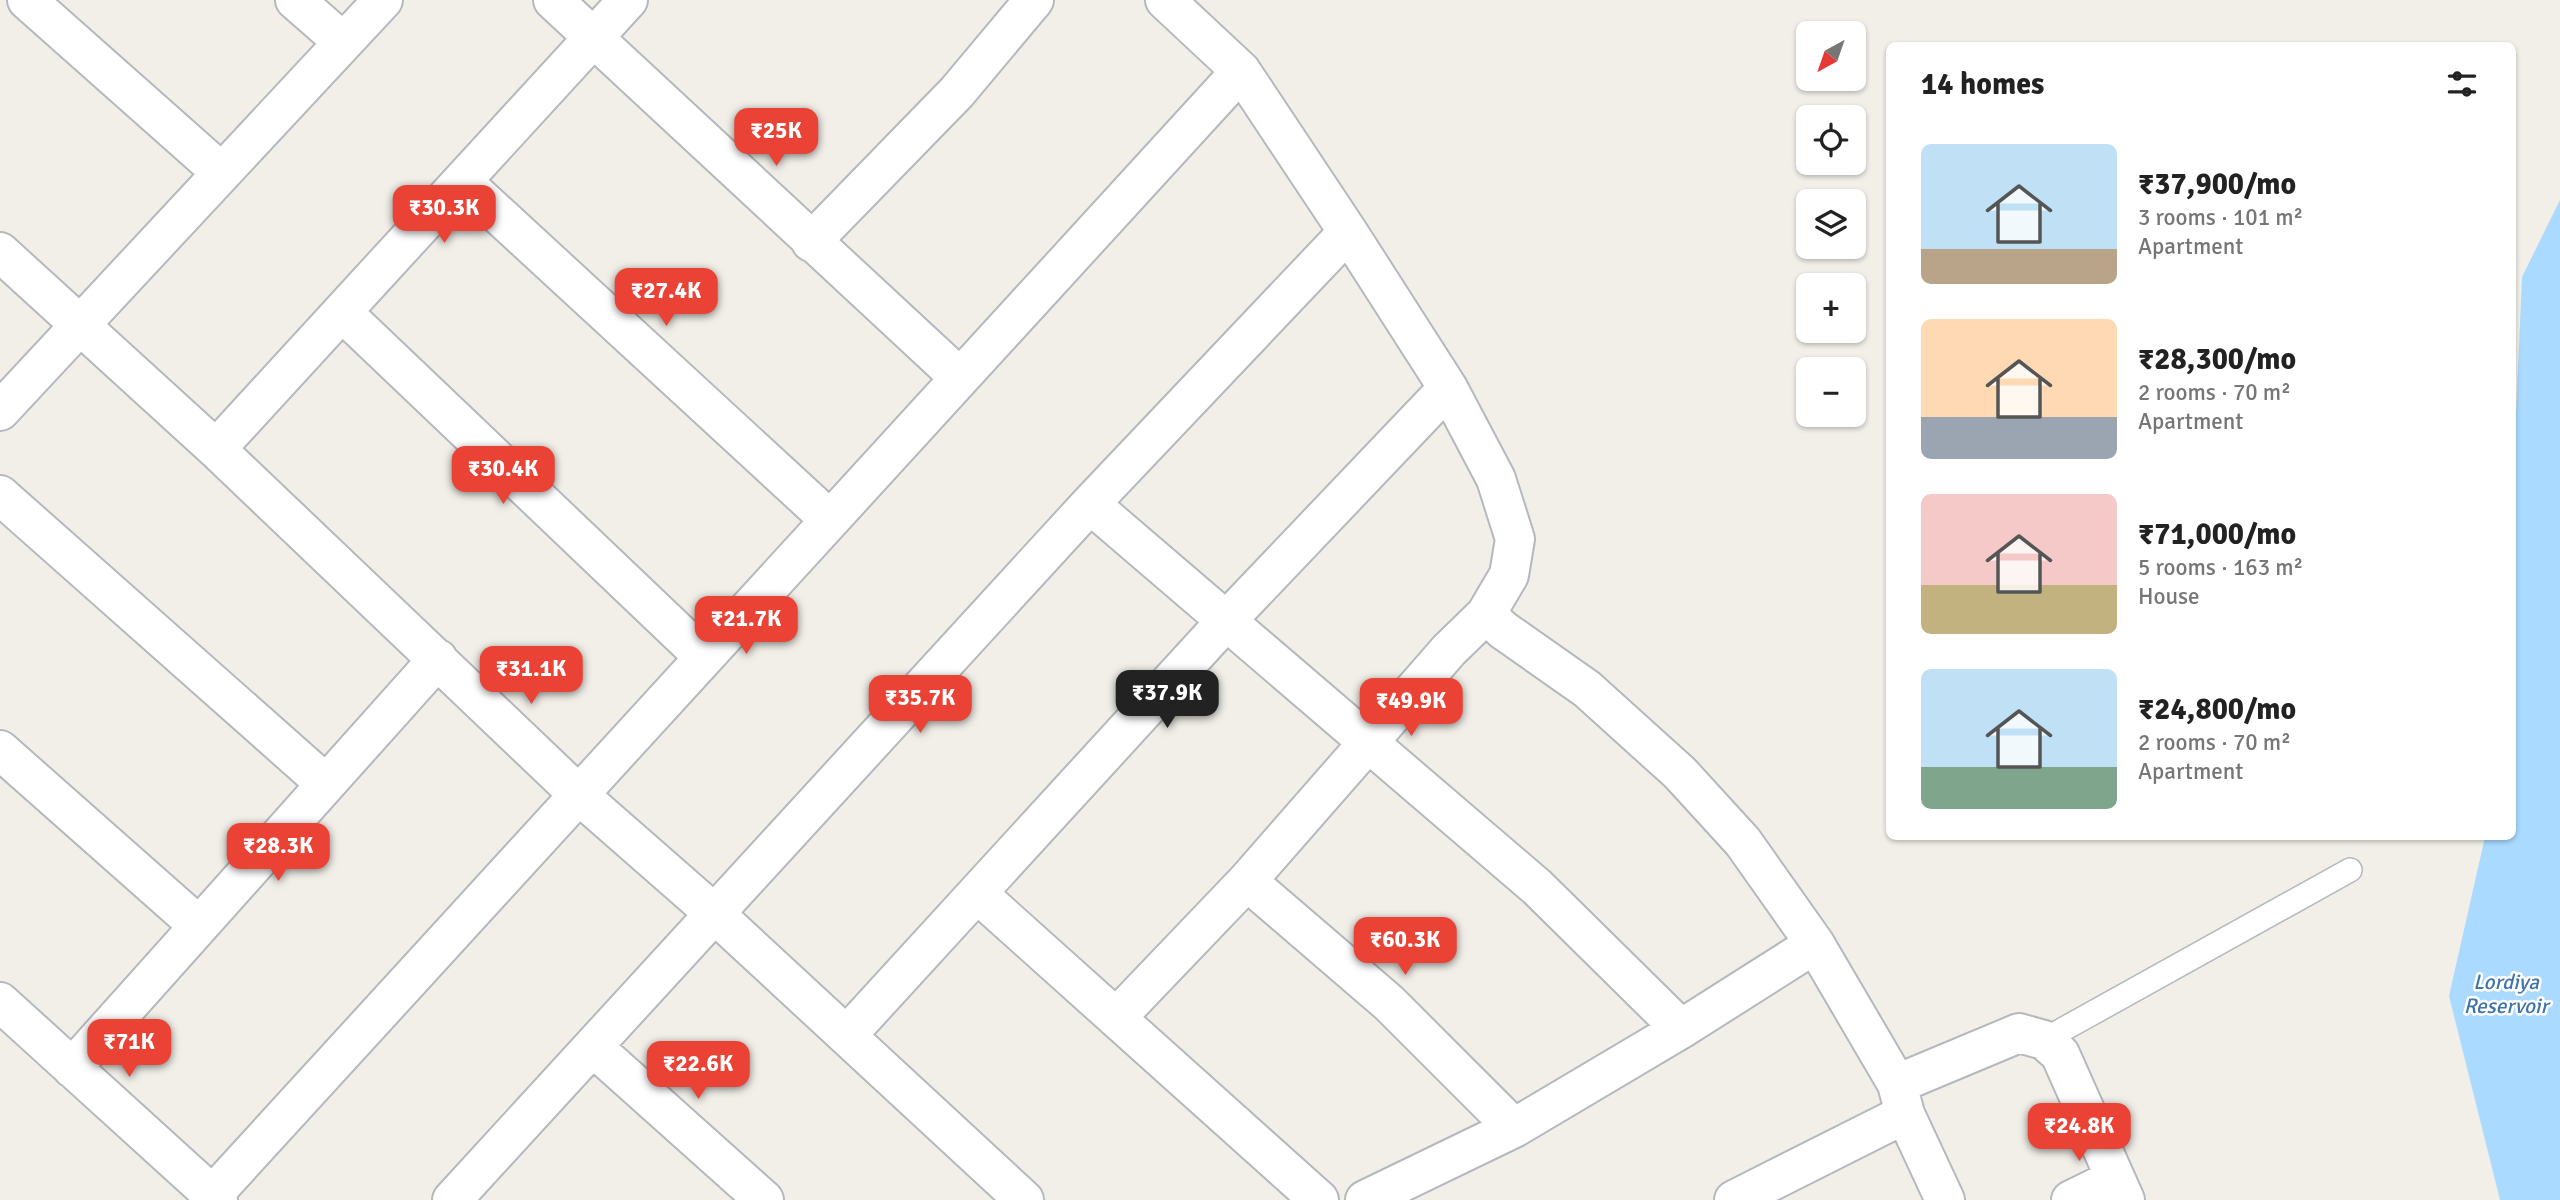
<!DOCTYPE html>
<meta charset="utf-8">
<style>
:root{--surface:#fff;--page:#f2f2f2;--text:#222;--muted:#767676;--accent:#ea4335}
body{margin:0;font-family:Signika,sans-serif;background:var(--page);color:var(--text);height:100vh;display:flex;flex-direction:column;font-size:26px;white-space:nowrap}
*{box-sizing:border-box;margin:0}
p{font-size:23px;color:var(--muted)}
.icon{flex:none;width:38px;height:38px;fill:none;stroke:currentColor;stroke-width:2;stroke-linecap:round;stroke-linejoin:round}
.map{position:relative;flex:1;overflow:hidden}
.drawer{position:absolute;left:1886px;top:42px;width:630px;height:798px;display:flex;flex-direction:column;background:var(--surface);border-radius:10px;box-shadow:0 2px 5px #0004}
.drawer>*{flex:none}
.needle{width:46px;rotate:220deg}
.buttons{position:absolute;left:1796px;top:21px;display:grid;gap:14px}
.buttons a{display:grid;place-items:center;width:70px;height:70px;border-radius:10px;background:var(--surface);box-shadow:0 2px 5px #0004;font-size:35px}
.price{position:absolute;translate:-50% -60px;padding:0 16px;border-radius:14px;background:var(--accent);color:#fff;font-size:23px;line-height:46px;filter:drop-shadow(0 2px 4px #0008)}
.price::after{content:'';position:absolute;left:50%;top:42px;width:21px;height:16px;margin-left:-10px;background:inherit;clip-path:polygon(0 0,100% 0,50% 100%)}
.price.active{background:#222;color:#fff}
ul{padding:0;list-style:none}
li{display:flex;align-items:center;gap:21px;height:175px;padding:0 35px}
li span{display:grid;place-items:center;flex:none;width:196px;height:140px;border-radius:10px;color:#555}
li>.icon{margin-inline-start:auto}
span .icon{width:84px;height:84px;fill:#fffc;stroke-width:1}
li b{font-size:30px}
h2{display:flex;justify-content:space-between;align-items:center;height:84px;padding:0 35px;font-size:30px}
.map>svg:first-child{display:block}
</style>
<div class="map">
<svg width="2560" height="1200" viewBox="0 0 2560 1200">
<rect width="100%" height="100%" fill="#f1efe8"/>
<path fill="#aadaff" d="M2560,200V1200H2500L2449,996L2485,837L2513,836V485L2522,277Z"/>
<g fill="none" stroke-linecap="round" stroke-linejoin="round">
<g stroke="#b5b8bc" stroke-width="26">
<path id="service" d="M2044,1040L2350,870"/>
</g>
<g stroke="#b5b8bc" stroke-width="42">
<path id="minor" d="M27,0L222,173
M295,0L343,42
M553,0L959,377
M1165,0L1241,71L1348,232L1448,388L1496,479L1515,539L1509,575L1486,614
M462,181L830,520
M811,242L957,92L1034,0
M0,252L216,449L579,795L716,915L1024,1200
M342,312L704,657
M0,411L383,0
M216,449L628,0
M0,495L326,784
M1090,504L1537,887L1681,1029
M0,750L199,926
M1247,881L1389,1003L1514,1128
M978,894L1319,1200
M0,1002L218,1200
M1116,1018L1247,881L1449,650L1486,614L1503,630L1587,689L1680,773L1743,842L1815,944L1897,1084L1905,1114L1945,1200
M847,1035L1227,620L1448,388
M593,1047L764,1200
M72,1068L438,659
M1897,1084L2019,1033L2044,1040L2060,1054L2125,1200
M208,1200L1241,71
M452,1200L1090,504L1348,232
M1365,1200L1514,1128L1681,1029L1815,944
M1734,1200L1905,1114
M2071,1200L2114,1179"/>
</g>
<use href="#service" stroke="#fff" stroke-width="23"/>
<use href="#minor" stroke="#fff" stroke-width="38"/>
</g>
<g text-anchor="middle" stroke-width="5" stroke-linejoin="round" paint-order="stroke">
<g font-size="21" font-style="italic" fill="#4174aa" stroke="#fff">
<text x="2506" y="989">Lordiya<tspan x="2506" dy="24">Reservoir</tspan></text>
</g>
</g>
</svg>
<div class="buttons">
<a><svg class="needle" viewBox="-14 -14 28 28"><path d="M0-13l5 13h-10z" fill="#e53935"/><path d="M0 13l5-13h-10z" fill="#767676"/></svg></a>
<a><svg class="icon" aria-label="locate" viewBox="0 0 24 24"><circle cx="12" cy="12" r="6"/><path d="M12 2v4M12 18v4M2 12h4M18 12h4"/></svg></a>
<a><svg class="icon" aria-label="layers" viewBox="0 0 24 24"><path d="M12 4l9 5-9 5-9-5zM3 14l9 5 9-5"/></svg></a>
<a>+</a>
<a>−</a>
</div>
<b class="price" style="left:776px;top:168px">₹25K</b>
<b class="price" style="left:444px;top:245px">₹30.3K</b>
<b class="price" style="left:666px;top:328px">₹27.4K</b>
<b class="price" style="left:503px;top:506px">₹30.4K</b>
<b class="price" style="left:746px;top:656px">₹21.7K</b>
<b class="price" style="left:531px;top:706px">₹31.1K</b>
<b class="price active" style="left:1167px;top:730px">₹37.9K</b>
<b class="price" style="left:920px;top:735px">₹35.7K</b>
<b class="price" style="left:1411px;top:738px">₹49.9K</b>
<b class="price" style="left:278px;top:883px">₹28.3K</b>
<b class="price" style="left:1405px;top:977px">₹60.3K</b>
<b class="price" style="left:129px;top:1079px">₹71K</b>
<b class="price" style="left:698px;top:1101px">₹22.6K</b>
<b class="price" style="left:2079px;top:1163px">₹24.8K</b>
<section class="drawer">
<h2>14 homes<svg class="icon" aria-label="filters" viewBox="0 0 24 24"><path d="M4 7h16M4 17h16"/><circle cx="9" cy="7" r="2"/><circle cx="15" cy="17" r="2"/></svg></h2>
<ul>
<li><span style="background:linear-gradient(#bfe0f5 75%,#b9a48a 0)"><svg class="icon" aria-label="home" viewBox="0 0 24 24"><path d="M3 11l9-7 9 7M6 9v11h12V9"/></svg></span><div><b>₹37,900/mo</b><p>3 rooms · 101 m²</p><p>Apartment</p></div></li>
<li><span style="background:linear-gradient(#ffd9b3 70%,#9aa5b1 0)"><svg class="icon" aria-label="home" viewBox="0 0 24 24"><path d="M3 11l9-7 9 7M6 9v11h12V9"/></svg></span><div><b>₹28,300/mo</b><p>2 rooms · 70 m²</p><p>Apartment</p></div></li>
<li><span style="background:linear-gradient(#f6c9c9 65%,#c2b280 0)"><svg class="icon" aria-label="home" viewBox="0 0 24 24"><path d="M3 11l9-7 9 7M6 9v11h12V9"/></svg></span><div><b>₹71,000/mo</b><p>5 rooms · 163 m²</p><p>House</p></div></li>
<li><span style="background:linear-gradient(#bfe0f5 70%,#7fa58c 0)"><svg class="icon" aria-label="home" viewBox="0 0 24 24"><path d="M3 11l9-7 9 7M6 9v11h12V9"/></svg></span><div><b>₹24,800/mo</b><p>2 rooms · 70 m²</p><p>Apartment</p></div></li>
</ul>
</section>
</div>
